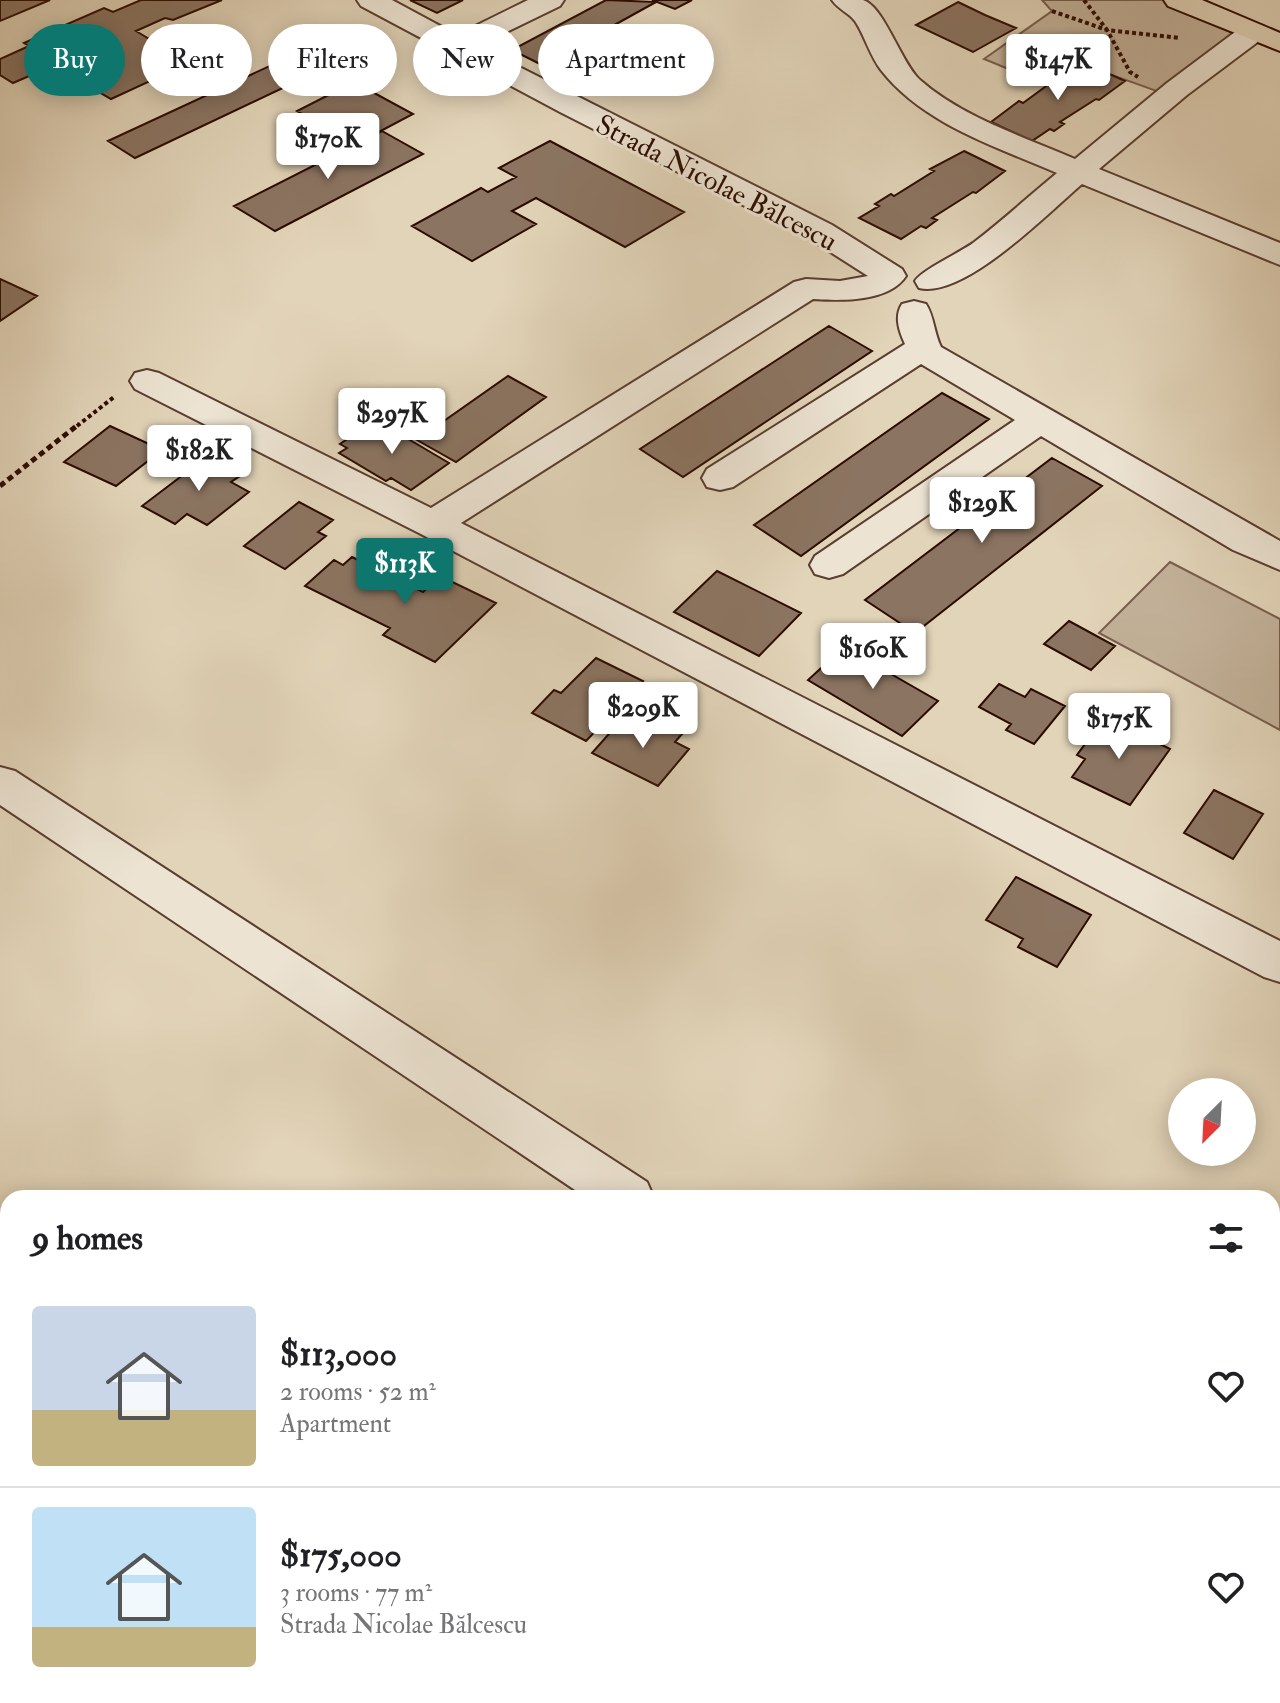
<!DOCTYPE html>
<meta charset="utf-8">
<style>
:root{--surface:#fff;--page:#f2f2f2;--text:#202124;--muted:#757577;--line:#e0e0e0;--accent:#0f766e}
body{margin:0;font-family:"IM FELL Double Pica",serif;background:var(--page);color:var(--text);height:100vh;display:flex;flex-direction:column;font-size:30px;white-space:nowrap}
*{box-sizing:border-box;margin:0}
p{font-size:26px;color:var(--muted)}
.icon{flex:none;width:44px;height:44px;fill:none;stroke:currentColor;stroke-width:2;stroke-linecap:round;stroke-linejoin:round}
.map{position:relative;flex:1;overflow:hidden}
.side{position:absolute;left:0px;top:1190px;width:1280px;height:514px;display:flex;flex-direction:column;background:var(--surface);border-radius:24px 24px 0 0;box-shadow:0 4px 20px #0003}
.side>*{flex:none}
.hud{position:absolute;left:24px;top:24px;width:800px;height:72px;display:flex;gap:16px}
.needle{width:52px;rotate:204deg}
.tools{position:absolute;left:1168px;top:1078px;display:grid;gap:16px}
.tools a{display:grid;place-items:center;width:88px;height:88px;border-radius:50%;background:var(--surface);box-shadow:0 4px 20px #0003;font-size:40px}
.price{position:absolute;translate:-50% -68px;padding:0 18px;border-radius:8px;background:#fff;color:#222;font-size:26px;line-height:52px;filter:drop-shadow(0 2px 4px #0008)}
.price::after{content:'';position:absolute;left:50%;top:48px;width:24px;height:18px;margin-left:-12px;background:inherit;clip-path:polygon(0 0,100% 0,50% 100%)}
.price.current{background:var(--accent);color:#fff}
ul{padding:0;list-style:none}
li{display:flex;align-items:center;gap:24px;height:200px;padding:0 32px}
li+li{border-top:2px solid var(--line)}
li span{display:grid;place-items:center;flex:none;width:224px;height:160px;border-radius:8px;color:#555}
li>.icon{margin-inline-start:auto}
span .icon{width:96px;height:96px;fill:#fffc;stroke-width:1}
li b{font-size:34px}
h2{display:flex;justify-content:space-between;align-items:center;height:96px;padding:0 32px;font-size:34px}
.chip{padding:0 28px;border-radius:36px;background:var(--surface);box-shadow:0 4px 20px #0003;font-size:28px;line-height:72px}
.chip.current{background:var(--accent);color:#fff}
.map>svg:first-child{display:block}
</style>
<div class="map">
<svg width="1280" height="1703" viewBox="0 0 1280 1703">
<rect width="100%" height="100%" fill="#e2d4b9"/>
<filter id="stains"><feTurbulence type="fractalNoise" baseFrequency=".0025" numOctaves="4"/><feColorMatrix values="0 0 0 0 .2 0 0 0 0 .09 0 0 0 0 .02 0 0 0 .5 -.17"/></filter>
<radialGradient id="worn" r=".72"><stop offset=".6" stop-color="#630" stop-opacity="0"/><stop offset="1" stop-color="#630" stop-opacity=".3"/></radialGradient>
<path fill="#c3b29a" stroke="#785e4e" stroke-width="2" d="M1042,0H1166L1245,32L1162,93L1076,62L1045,84L984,59L1052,11Z
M1170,562L1280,619V730L1099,633Z"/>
<path fill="#8b7461" stroke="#2c0b01" stroke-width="2" d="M0,0H50L0,21Z
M141,0H222L173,20L165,18L136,31L169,51L184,45L206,63L160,84L152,80L111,99L82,82L119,64L87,44L69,52L75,56L13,83L0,75V59L29,46L24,43L104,8L113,12Z
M410,0H463L437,13Z
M606,0L656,2L542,65L512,50Z
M652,0H692L675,9Z
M958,2L985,15L1016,28L973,52L916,25Z
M317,44L344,59L135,158L108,141Z
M1085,63L1125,81L1099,100L1096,99L1060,122L1064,124L1054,131L1050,129L1032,141L991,122L1019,101L1023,103L1064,73L1068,74Z
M354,82L413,114L356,144L297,111Z
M382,131L423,154L275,231L234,206Z
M550,141L684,212L625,247L536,198L512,211L536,224L472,261L412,226L481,188L488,192L516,177L499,168Z
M964,151L1005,171L976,193L973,192L932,218L937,220L926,228L921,226L901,239L859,218L879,206L875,204L891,194L894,196L934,171L930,169Z
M0,279L37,296L0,321Z
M829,326L872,351L683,477L640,449Z
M508,376L546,397L456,462L417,440Z
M942,393L989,419L801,556L754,525Z
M376,420L449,463L411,490L391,478L386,481L339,453L347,448L340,444Z
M110,426L162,450L116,486L64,462Z
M208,456L243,474L231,482L249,492L207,525L187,514L175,524L142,506Z
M1052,458L1102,486L915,633L865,600Z
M299,502L333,520L318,532L326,536L285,569L244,546Z
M352,557L423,592L440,576L496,603L435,662L383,635L390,628L305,586L334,560L343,565Z
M717,571L801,613L759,656L674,612Z
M1069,621L1115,646L1091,670L1044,644Z
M844,647L938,701L902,736L808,680Z
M596,658L643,681L586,741L532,713L554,690L561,693Z
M999,684L1025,697L1031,689L1065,706L1034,744L1006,730L1011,724L979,707Z
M1105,717L1170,749L1130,805L1072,777L1085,759L1077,755Z
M623,718L647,729L655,721L682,734L675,742L689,749L658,786L592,753Z
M1214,790L1263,814L1233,859L1184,833Z
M1016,877L1091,915L1057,967L1018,947L1023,939L986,920Z"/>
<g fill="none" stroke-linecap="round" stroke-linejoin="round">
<g stroke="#5a3d2f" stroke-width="4">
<path id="street" d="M357,0H392L457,35L528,0H564L560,6L478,46L832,225L902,269L906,276C889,302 842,301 813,299L461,523L1280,941V982L1264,977L419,533L135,389L130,381L135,373L147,370L159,373L431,508L794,282L806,279L840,281L868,276L810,239L560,112L361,6Z
M832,0C841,0 855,0 863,0C884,6 901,63 920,80C962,117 1024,137 1075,159L1167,83L1243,26L1253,24L1263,26L1267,32L1263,38L1187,95L1099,169L1280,243V265L1082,184C1048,213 964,299 919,288L915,281C922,270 959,253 973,243C1002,221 1029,196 1057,173C997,147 923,124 881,70C870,56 865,36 855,21C849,13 838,9 832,0Z
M914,301L926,304C934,316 934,333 941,347L1280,541V570L1233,550L1041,436L843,574L829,578L815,574L810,565L815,556L1015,420L921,364L733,487L720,490L707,487L702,478L707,469L905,344C899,331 894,316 902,304Z
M0,767L15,771L647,1182L654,1198H587L0,805Z
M1272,1585L1280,1588V1649L1272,1645Z"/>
</g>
<g stroke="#2c0b01" stroke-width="4">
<path id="primary" d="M1164,0H1202L1280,33V51L1168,6Z"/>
</g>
<path stroke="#2c0b01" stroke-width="4" stroke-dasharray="4 3" stroke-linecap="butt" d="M1084,0L1107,30L1180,38
M1052,11L1107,30L1130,72L1138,77
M77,426L114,397"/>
<path stroke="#2c0b01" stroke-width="5" stroke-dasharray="6 4" stroke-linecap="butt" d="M0,486L79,424"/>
<use href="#street" fill="#ece3d2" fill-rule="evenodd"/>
<use href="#primary" fill="#e2d4b9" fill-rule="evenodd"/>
</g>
<g text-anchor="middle" stroke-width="6" stroke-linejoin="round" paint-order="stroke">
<g font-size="28" fill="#2c0b01" stroke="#ece3d2">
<text transform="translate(717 182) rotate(27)" y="10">Strada Nicolae Bălcescu</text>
</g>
</g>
<rect width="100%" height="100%" filter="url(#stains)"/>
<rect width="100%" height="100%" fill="url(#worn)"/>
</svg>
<div class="tools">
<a><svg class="needle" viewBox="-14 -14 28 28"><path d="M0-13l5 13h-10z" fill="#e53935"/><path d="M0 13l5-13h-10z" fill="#757577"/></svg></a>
</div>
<b class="price" style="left:1058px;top:102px">$147K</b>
<b class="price" style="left:328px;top:181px">$170K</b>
<b class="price" style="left:392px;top:456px">$297K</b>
<b class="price" style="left:199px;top:493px">$182K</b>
<b class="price" style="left:982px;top:545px">$129K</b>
<b class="price current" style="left:405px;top:606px">$113K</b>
<b class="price" style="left:873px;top:691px">$160K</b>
<b class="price" style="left:643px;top:750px">$209K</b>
<b class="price" style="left:1119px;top:761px">$175K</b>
<div class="hud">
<a class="chip current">Buy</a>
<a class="chip">Rent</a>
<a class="chip">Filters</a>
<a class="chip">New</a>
<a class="chip">Apartment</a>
</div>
<section class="side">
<h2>9 homes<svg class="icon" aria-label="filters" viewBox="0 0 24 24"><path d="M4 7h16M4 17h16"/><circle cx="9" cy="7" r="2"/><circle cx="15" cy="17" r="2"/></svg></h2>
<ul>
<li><span style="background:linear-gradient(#c9d6e8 65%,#c2b280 0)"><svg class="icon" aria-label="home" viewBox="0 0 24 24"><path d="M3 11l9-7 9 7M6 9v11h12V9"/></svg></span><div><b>$113,000</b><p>2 rooms · 52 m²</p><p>Apartment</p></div><svg class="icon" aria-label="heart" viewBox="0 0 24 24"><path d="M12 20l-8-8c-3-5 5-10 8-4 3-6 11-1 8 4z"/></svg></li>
<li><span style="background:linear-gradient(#bfe0f5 75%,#c2b280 0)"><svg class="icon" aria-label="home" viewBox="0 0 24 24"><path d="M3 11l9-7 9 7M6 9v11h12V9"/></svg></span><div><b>$175,000</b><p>3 rooms · 77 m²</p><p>Strada Nicolae Bălcescu</p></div><svg class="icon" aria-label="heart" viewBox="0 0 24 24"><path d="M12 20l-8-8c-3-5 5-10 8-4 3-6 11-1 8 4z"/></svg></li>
</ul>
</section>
</div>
